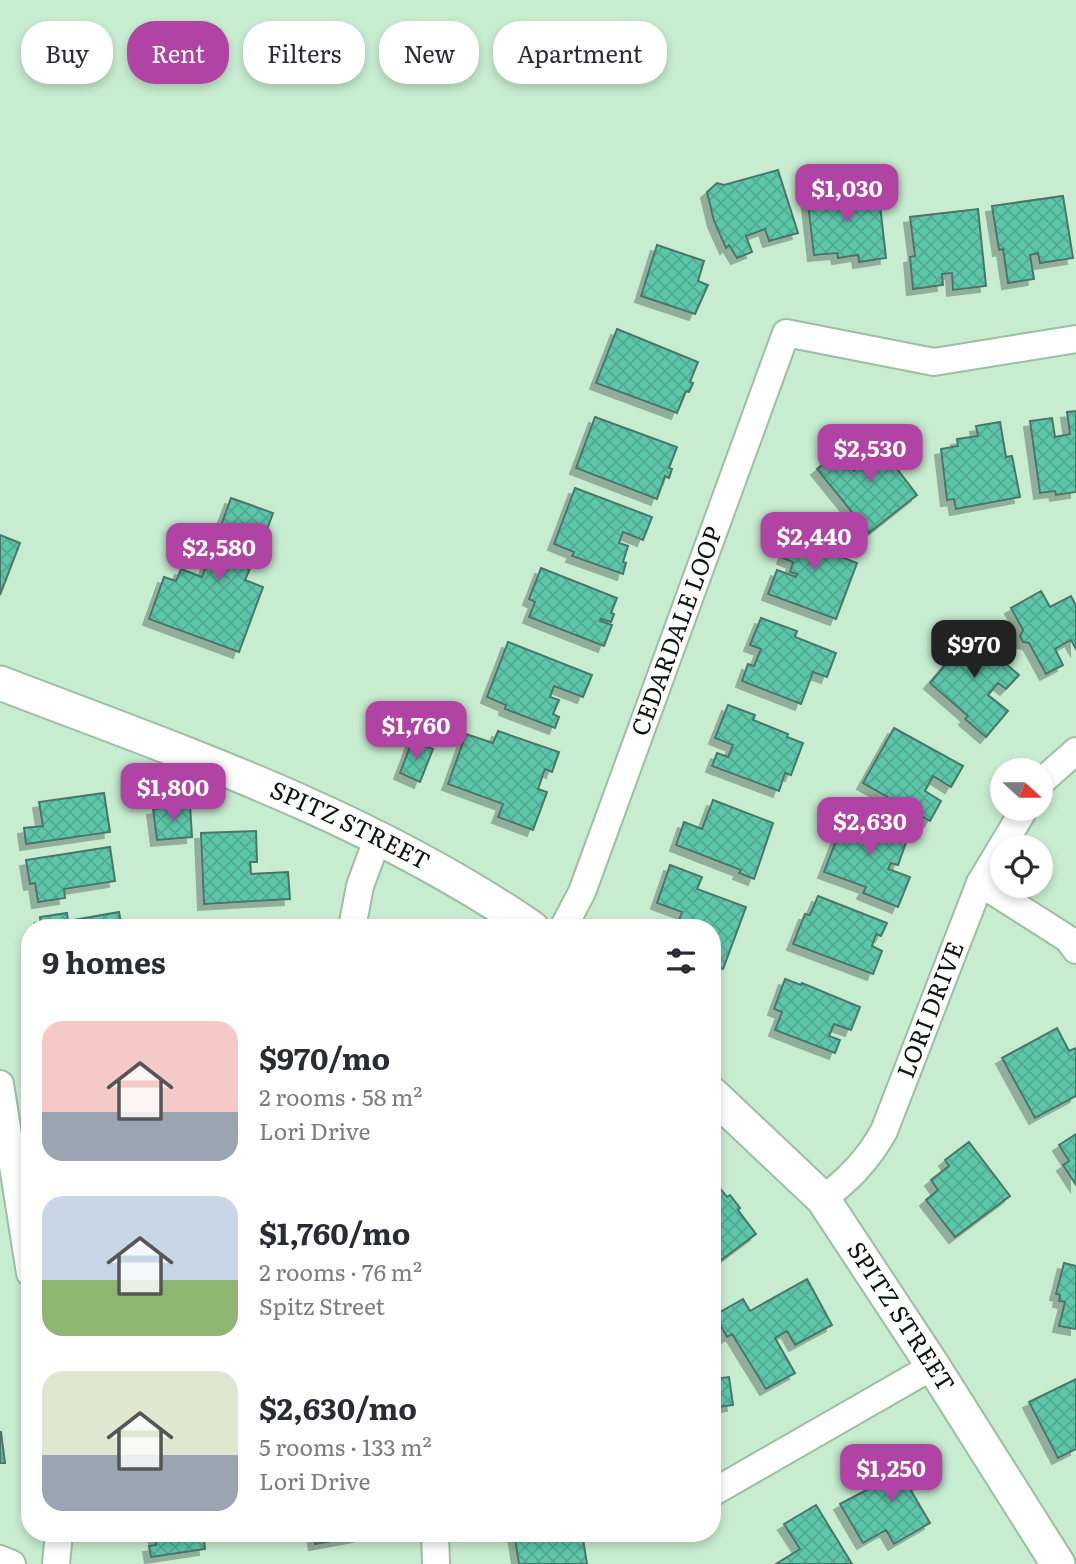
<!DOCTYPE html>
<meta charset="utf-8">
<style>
:root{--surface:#fff;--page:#f7f7f7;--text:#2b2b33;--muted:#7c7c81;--accent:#b043a3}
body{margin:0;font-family:Literata,serif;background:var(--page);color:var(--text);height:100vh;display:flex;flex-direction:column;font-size:26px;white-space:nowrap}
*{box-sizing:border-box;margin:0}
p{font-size:23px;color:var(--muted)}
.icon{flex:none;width:38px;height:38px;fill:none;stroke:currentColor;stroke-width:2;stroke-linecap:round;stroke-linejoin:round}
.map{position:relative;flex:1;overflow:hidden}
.sheet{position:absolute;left:21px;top:919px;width:700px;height:623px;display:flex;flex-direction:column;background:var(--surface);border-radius:28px;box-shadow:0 4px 10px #0003}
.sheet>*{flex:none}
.guide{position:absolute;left:21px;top:21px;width:700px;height:63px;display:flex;gap:14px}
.needle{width:46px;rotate:111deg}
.fabs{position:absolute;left:990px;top:758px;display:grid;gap:14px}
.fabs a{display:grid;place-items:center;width:63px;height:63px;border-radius:50%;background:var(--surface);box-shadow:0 4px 10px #0003;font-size:35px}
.price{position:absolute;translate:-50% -60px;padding:0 16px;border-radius:14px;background:var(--accent);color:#fff;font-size:23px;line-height:46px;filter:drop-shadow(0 2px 4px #0008)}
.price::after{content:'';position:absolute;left:50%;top:42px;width:21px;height:16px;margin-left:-10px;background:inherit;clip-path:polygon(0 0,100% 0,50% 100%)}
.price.on{background:#222;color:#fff}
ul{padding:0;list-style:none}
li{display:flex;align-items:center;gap:21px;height:175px;padding:0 21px}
li span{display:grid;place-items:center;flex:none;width:196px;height:140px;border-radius:21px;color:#555}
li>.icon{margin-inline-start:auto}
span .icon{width:84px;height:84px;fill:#fffc;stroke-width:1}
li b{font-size:30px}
h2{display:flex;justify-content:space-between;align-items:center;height:84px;padding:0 21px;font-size:30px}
.pill{padding:0 24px;border-radius:28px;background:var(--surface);box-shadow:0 4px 10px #0003;font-size:24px;line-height:63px}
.pill.on{background:var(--accent);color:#fff}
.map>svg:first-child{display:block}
</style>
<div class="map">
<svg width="1076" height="1564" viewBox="0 0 1076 1564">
<defs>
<pattern id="building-cross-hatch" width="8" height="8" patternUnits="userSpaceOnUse" patternTransform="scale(1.75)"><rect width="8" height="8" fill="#5dc7aa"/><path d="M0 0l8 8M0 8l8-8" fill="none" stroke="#50aa91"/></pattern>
<filter id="shadow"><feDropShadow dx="-6" dy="6" stdDeviation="0" flood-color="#0004"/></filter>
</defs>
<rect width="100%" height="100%" fill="#c7ecd0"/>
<path fill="url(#building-cross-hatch)" stroke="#4a7668" stroke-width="2" filter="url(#shadow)" d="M778,170L798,233L769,241L765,229L746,236L752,252L737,258L729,245L726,248L714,221L707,192L717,183L724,185Z
M868,187L869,197L879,196L886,258L859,262L858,255L838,258L837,253L814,255L807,195Z
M1063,196L1073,258L1040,263L1038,253L1030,255L1034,279L1008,283L1003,249L999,250L992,206Z
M978,209L986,286L953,290L952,273L942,274L943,285L913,289L910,257L915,256L910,217Z
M657,245L704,261L698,281L708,285L695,314L641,296Z
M617,329L698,362L690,382L693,383L689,392L686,391L677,413L596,383Z
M1076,411V492L1056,495L1055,491L1040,493L1030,421L1052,418L1055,437L1070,434L1067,412Z
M595,417L677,447L669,468L672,469L669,478L665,476L657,499L576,468Z
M1000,422L1006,457L1012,456L1020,497L956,509L954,499L947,500L941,449L958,446L957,439L978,436L976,426Z
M875,433L902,466L898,470L917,495L869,533L817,469L839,452L854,471L861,465L854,457L867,447L863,443Z
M575,488L652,517L643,540L623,532L619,543L628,546L623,562L626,563L623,574L572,556L574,552L554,544Z
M231,498L273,513L253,567L251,566L245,580L263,587L239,652L149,619L164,577L176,581L181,569L202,577Z
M806,517L834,528L828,544L823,542L820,549L857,563L836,619L768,594L777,570L796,577L797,574L790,572L793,562L783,558L794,530L800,532Z
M0,535L20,543L0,595Z
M541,568L617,598L611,613L614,614L611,622L601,619L600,621L612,625L604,646L529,617L535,602L529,599Z
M1041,591L1050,607L1071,596L1076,606V649L1071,640L1055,649L1063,665L1046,674L1029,643L1023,642L1020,636L1023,630L1011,608Z
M761,618L797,631L795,637L836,653L827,677L813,672L801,704L742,681L748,664L754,666L761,649L750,645Z
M961,625L1019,675L1006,689L998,683L988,695L1008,711L986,737L965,719L968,716L930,683L952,657L942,647Z
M508,642L592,675L583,697L554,686L550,697L559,700L553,714L559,717L555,728L505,709L506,705L487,697Z
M728,705L755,715L753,720L788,734L787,737L803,743L791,775L785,773L779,791L712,766L717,753L728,757L733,745L715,738Z
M894,728L963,766L951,787L933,776L925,791L941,801L930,821L863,783Z
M498,731L559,752L552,772L545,769L538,789L547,792L533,830L498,817L503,804L448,784L466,734L493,743Z
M412,741L433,749L420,782L400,773Z
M104,793L110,832L26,844L24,828L43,826L39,802Z
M713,800L773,823L754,879L739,873L741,870L676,845L684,822L702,829Z
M190,805L192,837L157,840L153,809Z
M848,810L909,834L898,865L891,863L888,869L910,877L898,907L863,893L866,887L824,872Z
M256,831L257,862H250L251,874L288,872L290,899L204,904L201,833Z
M110,847L115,881L64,889L65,898L38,902L35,883L30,884L26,860Z
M670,865L702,877L697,889L746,907L723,969L712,965V928H676L682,912L657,903Z
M818,896L887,923L881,936L876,934L872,946L882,951L873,974L793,944L805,914L810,915Z
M119,912L122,928H41L40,917L67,913L68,921Z
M785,979L801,985L802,983L860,1007L851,1030L834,1024L829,1036L840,1040L835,1053L775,1030L782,1012L774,1009Z
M1057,1028L1069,1051L1076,1048V1096L1035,1118L1002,1058Z
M1076,1134V1185L1063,1165L1069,1161L1059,1145Z
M969,1142L1010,1196L955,1237L926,1200L938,1190L931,1180L949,1166L945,1160Z
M712,1178L727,1197L730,1195L740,1208L738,1210L756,1234L712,1267Z
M1064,1263L1076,1266V1329L1059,1326L1065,1302L1059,1301L1060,1295L1056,1294Z
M807,1279L832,1325L795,1345L787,1331L775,1338L795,1373L766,1389L732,1334L727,1337L715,1315L743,1299L750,1311Z
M712,1367L714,1379L729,1377L733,1405L712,1408Z
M1076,1379V1449L1058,1458L1029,1402Z
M1,1432L5,1463H0V1432Z
M920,1453L933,1476L910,1489L930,1523L894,1544L886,1530L863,1543L840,1504L895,1475L892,1469Z
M816,1505L852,1564H776L800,1549L784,1524Z
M154,1533H203L205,1549L151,1557L149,1546L156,1545Z
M313,1533H358L359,1536L315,1544Z
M514,1533H582L587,1564H519Z"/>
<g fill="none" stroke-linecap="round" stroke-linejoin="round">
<g stroke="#9cbfa4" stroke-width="30">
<g id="minor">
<path d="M1041,782L1076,751"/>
<path d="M980,883L1068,939L1076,950"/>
<path d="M352,928L360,886L378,837"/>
<path id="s1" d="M563,928L582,892L786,333L934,362L1076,339"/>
<path d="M0,1084L30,1273"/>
<path id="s2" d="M823,1199C848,1180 868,1160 884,1131L980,883L1025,808"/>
<path d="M712,1493L933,1366"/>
<path d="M435,1533L436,1564"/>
<path d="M0,1559L12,1564"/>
<path d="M56,1564L59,1533"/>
</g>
</g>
<g stroke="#9cbfa4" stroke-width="37">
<g id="tertiary">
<path id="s3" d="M0,683C183,753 369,816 532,928"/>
<path id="s4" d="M712,1094L823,1199L933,1366L1058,1564"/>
</g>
</g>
<use href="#minor" stroke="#fff" stroke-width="26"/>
<use href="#tertiary" stroke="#fff" stroke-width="33"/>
</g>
<g text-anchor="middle" stroke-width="6" stroke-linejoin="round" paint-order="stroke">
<g font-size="24" fill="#09160d" stroke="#c7ecd0">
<text dy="8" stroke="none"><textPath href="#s1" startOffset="318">CEDARDALE LOOP</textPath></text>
<text dy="8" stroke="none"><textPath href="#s3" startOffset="378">SPITZ STREET</textPath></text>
<text dy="8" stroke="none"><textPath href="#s2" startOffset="222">LORI DRIVE</textPath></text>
<text dy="8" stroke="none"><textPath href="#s4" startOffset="294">SPITZ STREET</textPath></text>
</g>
</g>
</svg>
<div class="fabs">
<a><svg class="needle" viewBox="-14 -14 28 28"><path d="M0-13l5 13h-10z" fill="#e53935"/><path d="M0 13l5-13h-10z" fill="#7c7c81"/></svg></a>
<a><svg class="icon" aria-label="locate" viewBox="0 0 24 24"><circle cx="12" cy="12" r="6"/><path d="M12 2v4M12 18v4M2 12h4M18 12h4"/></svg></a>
</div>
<b class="price" style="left:847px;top:224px">$1,030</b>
<b class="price" style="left:870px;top:484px">$2,530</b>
<b class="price" style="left:814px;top:572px">$2,440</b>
<b class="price" style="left:219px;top:583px">$2,580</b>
<b class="price on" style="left:974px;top:680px">$970</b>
<b class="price" style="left:416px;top:761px">$1,760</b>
<b class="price" style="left:173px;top:823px">$1,800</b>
<b class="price" style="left:870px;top:857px">$2,630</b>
<b class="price" style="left:891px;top:1504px">$1,250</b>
<div class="guide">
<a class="pill">Buy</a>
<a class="pill on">Rent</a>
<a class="pill">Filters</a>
<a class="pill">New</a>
<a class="pill">Apartment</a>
</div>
<section class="sheet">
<h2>9 homes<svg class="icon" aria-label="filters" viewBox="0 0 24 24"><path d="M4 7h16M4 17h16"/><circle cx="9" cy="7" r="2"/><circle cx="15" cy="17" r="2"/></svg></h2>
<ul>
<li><span style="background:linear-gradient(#f6c9c9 65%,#9aa5b1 0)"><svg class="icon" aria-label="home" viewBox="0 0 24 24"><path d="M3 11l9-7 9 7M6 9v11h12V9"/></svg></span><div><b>$970/mo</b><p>2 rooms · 58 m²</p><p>Lori Drive</p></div></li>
<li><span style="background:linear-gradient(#c9d6e8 60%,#8fb573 0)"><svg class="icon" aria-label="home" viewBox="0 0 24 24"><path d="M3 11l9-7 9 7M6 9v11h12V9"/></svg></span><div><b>$1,760/mo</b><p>2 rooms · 76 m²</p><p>Spitz Street</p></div></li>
<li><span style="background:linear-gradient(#dfe7d0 60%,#9aa5b1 0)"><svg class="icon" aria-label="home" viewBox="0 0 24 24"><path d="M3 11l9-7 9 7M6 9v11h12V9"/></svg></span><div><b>$2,630/mo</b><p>5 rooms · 133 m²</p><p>Lori Drive</p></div></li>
</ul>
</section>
</div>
